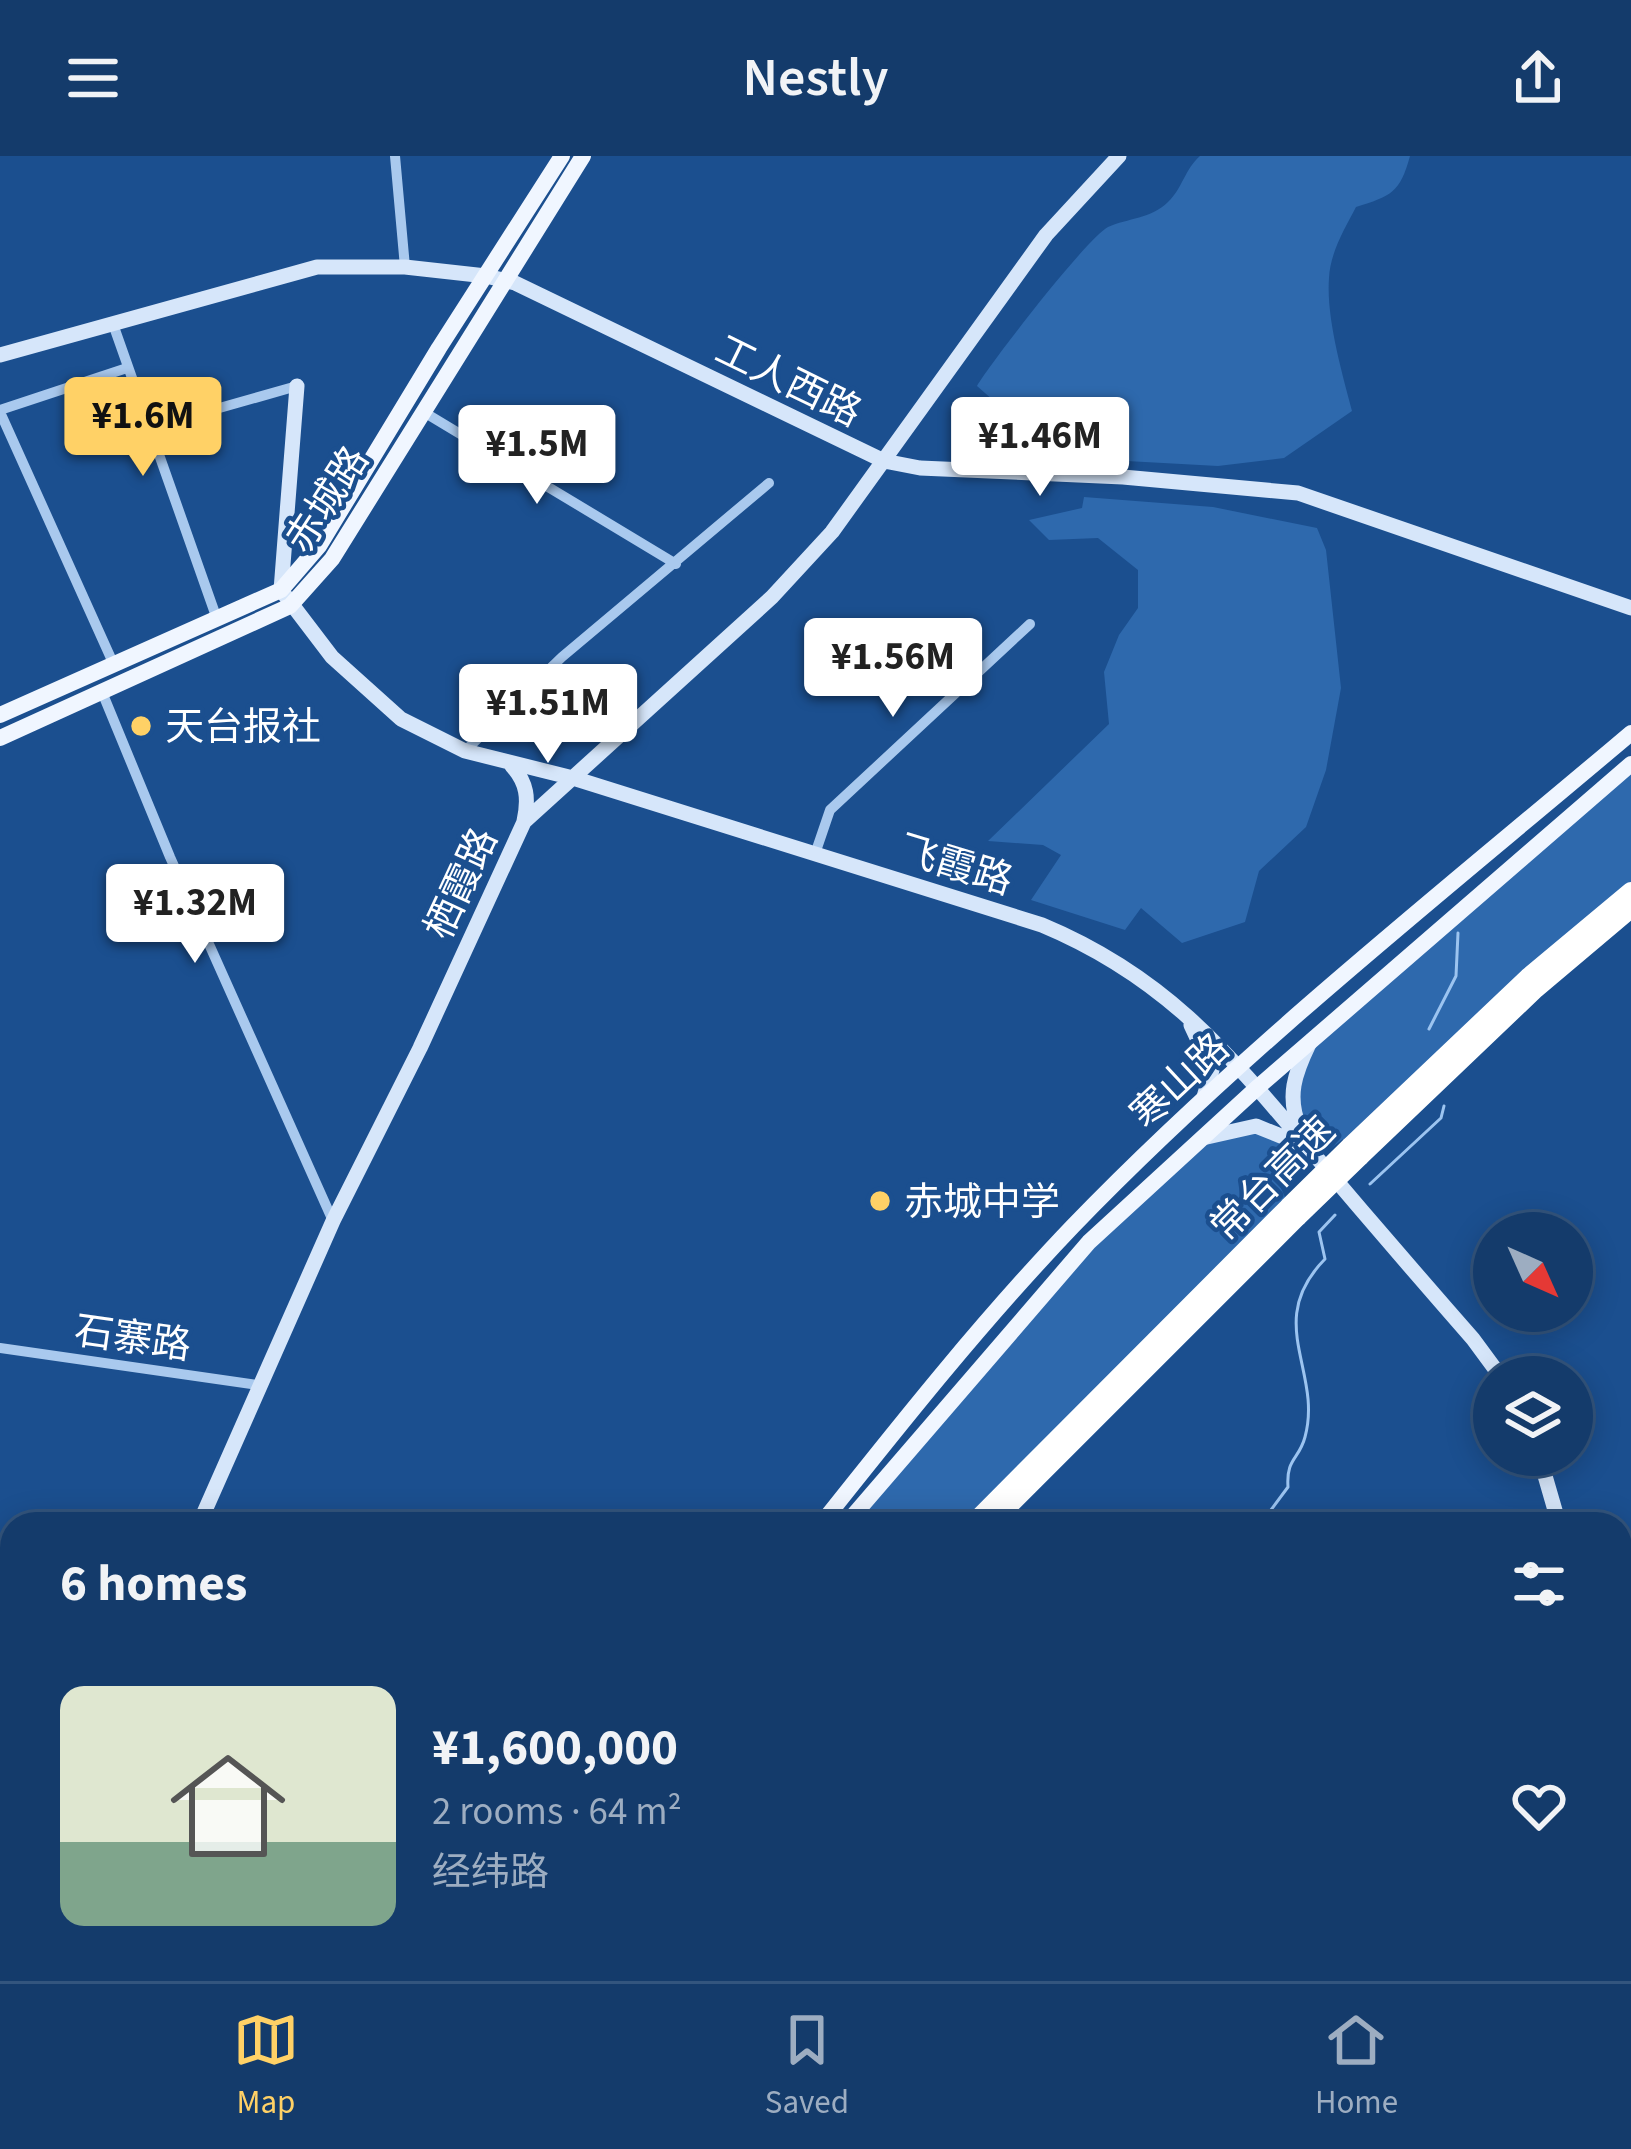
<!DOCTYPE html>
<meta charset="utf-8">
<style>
:root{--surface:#143b6b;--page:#1d4271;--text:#f1f3f6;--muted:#9dadc1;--line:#33557e;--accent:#ffd166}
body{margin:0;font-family:"Source Sans 3","Noto Sans SC",sans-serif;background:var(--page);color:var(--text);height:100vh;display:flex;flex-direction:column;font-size:45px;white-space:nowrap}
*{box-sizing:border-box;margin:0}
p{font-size:39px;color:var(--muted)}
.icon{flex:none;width:66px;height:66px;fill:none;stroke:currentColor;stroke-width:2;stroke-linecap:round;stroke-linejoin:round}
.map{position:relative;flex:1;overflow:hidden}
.details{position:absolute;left:0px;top:1356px;width:1632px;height:471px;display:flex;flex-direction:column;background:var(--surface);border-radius:36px 36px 0 0;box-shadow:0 6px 30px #0003,0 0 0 3px var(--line)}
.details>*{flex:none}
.needle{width:78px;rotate:135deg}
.tools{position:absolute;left:1473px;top:1056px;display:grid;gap:24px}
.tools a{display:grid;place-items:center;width:120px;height:120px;border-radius:50%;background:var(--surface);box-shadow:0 6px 30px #0003,0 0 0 3px var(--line);font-size:60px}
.price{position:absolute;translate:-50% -102px;padding:0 27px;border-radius:12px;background:#fff;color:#222;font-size:39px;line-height:78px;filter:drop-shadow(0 3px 6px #0008)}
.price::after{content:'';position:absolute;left:50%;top:72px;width:36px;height:27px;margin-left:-18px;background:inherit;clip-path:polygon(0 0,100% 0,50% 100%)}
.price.current{background:var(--accent);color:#111}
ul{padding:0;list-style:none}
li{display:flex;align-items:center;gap:36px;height:300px;padding:0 60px}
li span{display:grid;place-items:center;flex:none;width:336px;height:240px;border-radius:24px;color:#555}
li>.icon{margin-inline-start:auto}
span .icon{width:144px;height:144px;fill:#fffc;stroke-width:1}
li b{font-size:51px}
h2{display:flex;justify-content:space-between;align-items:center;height:144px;padding:0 60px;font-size:51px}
header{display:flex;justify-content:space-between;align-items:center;height:156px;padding:0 60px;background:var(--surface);font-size:54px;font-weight:600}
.dock{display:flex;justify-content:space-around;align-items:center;height:168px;border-top:3px solid var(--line);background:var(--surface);font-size:33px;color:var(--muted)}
.dock a{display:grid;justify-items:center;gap:6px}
.dock .current{color:var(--accent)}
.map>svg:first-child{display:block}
</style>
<header><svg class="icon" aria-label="menu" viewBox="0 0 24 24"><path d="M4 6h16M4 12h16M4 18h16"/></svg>Nestly<svg class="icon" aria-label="share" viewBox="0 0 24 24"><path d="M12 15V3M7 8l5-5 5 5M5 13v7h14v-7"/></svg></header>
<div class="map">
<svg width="1631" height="1825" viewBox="0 0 1631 1825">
<rect width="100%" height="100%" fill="#1b4f8f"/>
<path fill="#2e69ad" d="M1200,0H1410C1400,37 1391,40 1356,51C1345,72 1330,97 1329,122C1326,162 1342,216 1352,255L1284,302L1218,310L1035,300L1026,273L977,230C992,205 1087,82 1108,71C1128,62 1151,63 1168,46C1182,33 1185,13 1200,0Z
M1084,341L1213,351L1317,372L1326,394L1341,532L1326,614L1306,671L1259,715L1245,766L1182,787L1141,752L1125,774L1031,744L1061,699L1043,689L988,685L1109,568L1104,516L1119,479L1138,452V414L1098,382L1049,384L1029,364L1082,352Z
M1631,608V735L1350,990L1343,983L1330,993L1292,955L1311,884Z
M1225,974L1284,979L1287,991L1302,1007L1280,1030L1289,1050L972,1368H846L1089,1086Z"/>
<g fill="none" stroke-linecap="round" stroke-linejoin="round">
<path stroke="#9cc4f0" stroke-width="3" d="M1429,873L1456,820L1458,777
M1370,1028L1441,962L1444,950
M1272,1368L1268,1358L1288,1331C1286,1302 1299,1304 1305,1281C1323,1215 1263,1166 1325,1103L1319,1076L1335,1059
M1274,1825L1278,1815"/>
<path stroke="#a9c9ee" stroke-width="10" d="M395,0L405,111
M113,168L217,463
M0,254L127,212
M422,255L676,408
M0,256L114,509
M149,272L297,230
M102,536L170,701L333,1065
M465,595L562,501L769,327
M815,698L830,654L1030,468
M0,1192L258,1229"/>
<path stroke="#d6e6fa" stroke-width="15" d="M0,199L317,111H405L486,120L515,127L884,305L920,312L1123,321L1298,337L1631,452
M297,230L281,434L332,501L401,563L465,595L573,622L1042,769C1162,819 1224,892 1306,989C1361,1054 1417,1119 1473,1183L1501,1221
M512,610C527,627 529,642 524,665
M1191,869L1212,914L1204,941
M1300,972C1286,941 1295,917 1309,888
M1207,981L1256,970L1303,989
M1539,1299L1559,1368
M199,1368L333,1065L420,892L524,666L772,441L832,376L1046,79L1119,0
M0,1616L12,1608
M1620,1671L1631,1733
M0,1801L12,1774"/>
<path stroke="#f0f6ff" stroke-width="16" d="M0,559L281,434L319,390L439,192L562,0
M0,582L290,450L332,403L583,0
M821,1368C902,1266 983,1164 1073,1070C1245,892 1442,737 1631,577
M846,1368L1089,1086L1258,931L1631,608
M395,1825L405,1815
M421,1825L431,1815"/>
<path stroke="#fff" stroke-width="18" d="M1350,990L1528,821L1631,735
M1360,1001L1536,833L1631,753
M972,1368L1289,1050
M991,1368L1298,1061
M517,1825L527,1815
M534,1825L544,1815"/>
<path stroke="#fff" stroke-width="18" d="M1289,1050L1350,990
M1298,1061L1360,1001"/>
</g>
<g fill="#ffd166" stroke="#1b4f8f" stroke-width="4.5">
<circle cx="141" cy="570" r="12"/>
<circle cx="880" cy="1045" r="12"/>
</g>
<g text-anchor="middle" stroke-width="9" stroke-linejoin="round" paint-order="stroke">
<g font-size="39" fill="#fff" stroke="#1b4f8f">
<text transform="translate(789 224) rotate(26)" y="14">工人西路</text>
<text transform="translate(326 343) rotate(-57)" y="14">赤城路</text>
<text transform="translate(956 708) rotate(17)" y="14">飞霞路</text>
<text transform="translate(460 727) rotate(-65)" y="14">栖霞路</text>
<text transform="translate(1179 924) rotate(-43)" y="14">寒山路</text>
<text transform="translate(1272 1022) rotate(-45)" y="14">常台高速</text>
<text transform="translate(133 1181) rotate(8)" y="14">石寨路</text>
</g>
<g font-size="39" fill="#fff" stroke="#1b4f8f" text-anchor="start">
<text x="165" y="584">天台报社</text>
<text x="904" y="1059">赤城中学</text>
</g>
</g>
</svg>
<div class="tools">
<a><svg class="needle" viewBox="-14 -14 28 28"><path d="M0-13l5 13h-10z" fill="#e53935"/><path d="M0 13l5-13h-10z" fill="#9dadc1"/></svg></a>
<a><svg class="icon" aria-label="layers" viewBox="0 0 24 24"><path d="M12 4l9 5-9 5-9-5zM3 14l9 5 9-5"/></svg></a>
</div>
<b class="price current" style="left:143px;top:323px">¥1.6M</b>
<b class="price" style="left:1040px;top:343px">¥1.46M</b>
<b class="price" style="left:537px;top:351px">¥1.5M</b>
<b class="price" style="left:893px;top:564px">¥1.56M</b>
<b class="price" style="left:548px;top:610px">¥1.51M</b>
<b class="price" style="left:195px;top:810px">¥1.32M</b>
<section class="details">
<h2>6 homes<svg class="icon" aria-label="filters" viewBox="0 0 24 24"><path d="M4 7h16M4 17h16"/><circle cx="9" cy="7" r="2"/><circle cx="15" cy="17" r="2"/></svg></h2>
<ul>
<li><span style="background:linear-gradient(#dfe7d0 65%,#7fa58c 0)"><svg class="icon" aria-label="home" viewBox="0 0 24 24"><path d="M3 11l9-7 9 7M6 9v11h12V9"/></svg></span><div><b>¥1,600,000</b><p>2 rooms · 64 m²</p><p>经纬路</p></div><svg class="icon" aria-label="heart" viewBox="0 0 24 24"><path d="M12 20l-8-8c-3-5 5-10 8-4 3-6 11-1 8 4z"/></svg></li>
</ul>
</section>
</div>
<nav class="dock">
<a class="current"><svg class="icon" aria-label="map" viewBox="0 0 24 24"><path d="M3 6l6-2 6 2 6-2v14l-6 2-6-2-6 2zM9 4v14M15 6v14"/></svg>Map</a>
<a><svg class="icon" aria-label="saved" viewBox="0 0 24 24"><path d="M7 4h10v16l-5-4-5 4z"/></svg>Saved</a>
<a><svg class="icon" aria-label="home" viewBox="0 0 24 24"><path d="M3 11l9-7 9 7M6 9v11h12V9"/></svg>Home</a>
</nav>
